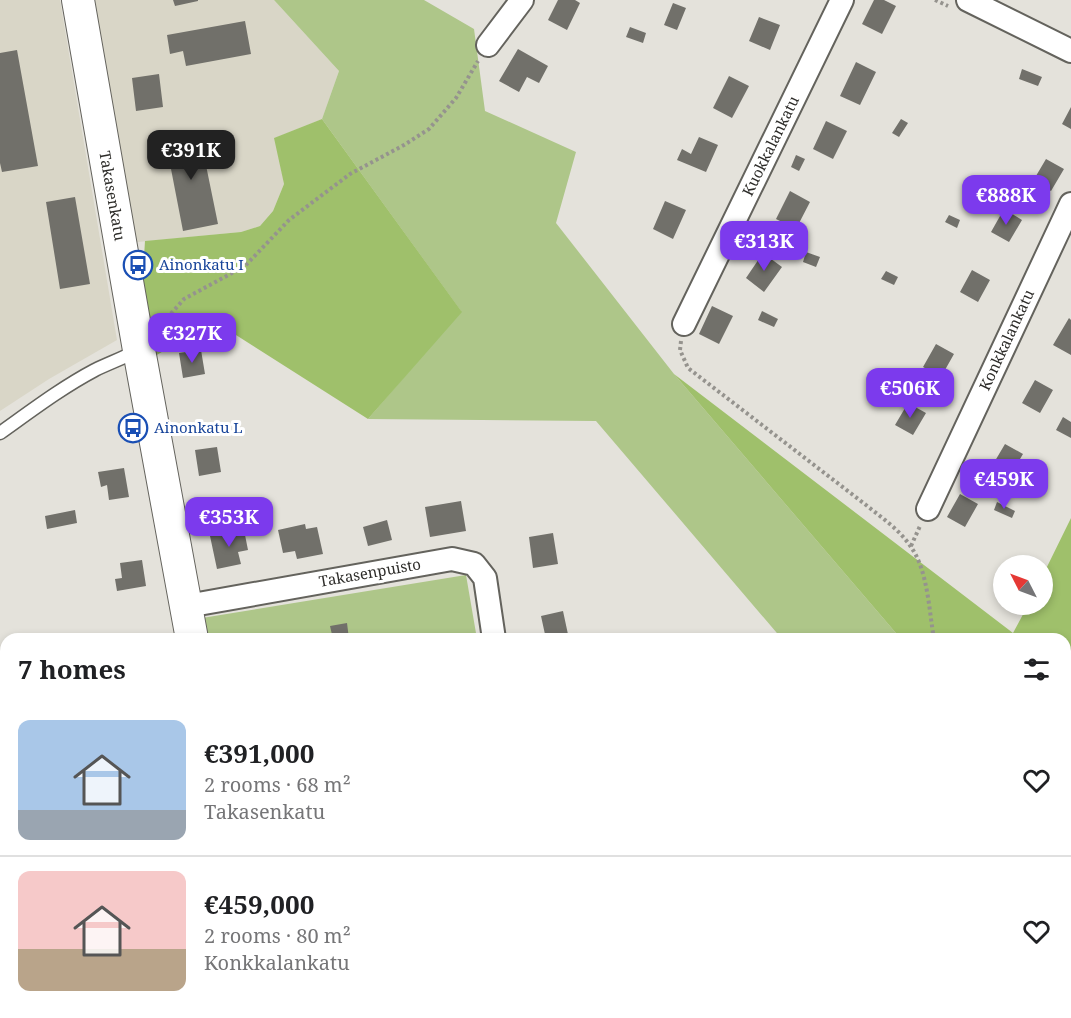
<!DOCTYPE html>
<meta charset="utf-8">
<style>
:root{--surface:#fff;--page:#f6f6f6;--text:#202124;--muted:#757577;--line:#e0e0e0;--accent:#7c3aed}
body{margin:0;font-family:"Noto Serif",serif;background:var(--page);color:var(--text);height:100vh;display:flex;flex-direction:column;font-size:22px;white-space:nowrap}
*{box-sizing:border-box;margin:0}
p{font-size:20px;color:var(--muted)}
.icon{flex:none;width:33px;height:33px;fill:none;stroke:currentColor;stroke-width:2;stroke-linecap:round;stroke-linejoin:round}
.map{position:relative;flex:1;overflow:hidden}
.details{position:absolute;left:0px;top:633px;width:1071px;height:386px;display:flex;flex-direction:column;background:var(--surface);border-radius:18px 18px 0 0;box-shadow:0 3px 9px #0003}
.details>*{flex:none}
.needle{width:39px;rotate:312deg}
.buttons{position:absolute;left:993px;top:555px;display:grid;gap:12px}
.buttons a{display:grid;place-items:center;width:60px;height:60px;border-radius:50%;background:var(--surface);box-shadow:0 3px 9px #0003;font-size:30px}
.price{position:absolute;translate:-50% -51px;padding:0 14px;border-radius:12px;background:var(--accent);color:#fff;font-size:20px;line-height:39px;filter:drop-shadow(0 2px 3px #0008)}
.price::after{content:'';position:absolute;left:50%;top:36px;width:18px;height:14px;margin-left:-9px;background:inherit;clip-path:polygon(0 0,100% 0,50% 100%)}
.price.active{background:#222;color:#fff}
ul{padding:0;list-style:none}
li{display:flex;align-items:center;gap:18px;height:150px;padding:0 18px}
li+li{border-top:2px solid var(--line)}
li span{display:grid;place-items:center;flex:none;width:168px;height:120px;border-radius:12px;color:#555}
li>.icon{margin-inline-start:auto}
span .icon{width:72px;height:72px;fill:#fffc;stroke-width:1}
li b{font-size:26px}
h2{display:flex;justify-content:space-between;align-items:center;height:72px;padding:0 18px;font-size:26px}
.map>svg:first-child{display:block}
</style>
<div class="map">
<svg width="1071" height="1018" viewBox="0 0 1071 1018">
<rect width="100%" height="100%" fill="#e4e2db"/>
<path fill="#d9d6c7" d="M0,0H60L117,340L49,379L0,411Z
M94,0H274L339,71L322,119L275,138L284,184L273,211L260,226L241,232L128,243Z"/>
<path fill="#aec689" d="M274,0H424L474,29L485,111L576,152L556,223L674,374L901,639H782L596,421L368,419L461,311L322,119L339,71Z
M466,575L477,639H206L202,618Z
M1065,845H1071V924L1069,909L1065,905Z"/>
<path fill="#9fc06b" d="M322,119L462,312L368,419L214,321L150,359L143,273L145,241L241,232L260,226L273,211L284,184L274,138Z
M674,374L1013,633L1028,605L1042,604L1043,575L1071,518V792L1065,793V639H901Z"/>
<path fill="#71706a" d="M173,0H198V1L175,6Z
M558,0H575L580,3L567,30L548,20Z
M874,0H884L896,6L882,34L862,24Z
M673,3L686,8L677,30L664,25Z
M759,17L780,25L770,50L749,41Z
M245,21L251,54L186,66L183,51L170,54L167,35Z
M630,27L646,33L643,43L626,37Z
M518,49L548,66L539,83L527,77L519,92L499,81Z
M17,50L38,166L2,172L0,163V53Z
M856,62L876,72L860,105L840,96Z
M1022,69L1042,77L1038,86L1019,79Z
M159,74L163,107L136,111L132,78Z
M729,76L749,86L732,118L713,108Z
M1071,107V129L1062,124Z
M901,119L908,123L899,137L892,133Z
M826,121L847,131L833,159L813,149Z
M199,131L218,224L183,231L165,138Z
M699,137L718,145L706,172L677,160L682,149L691,154Z
M796,155L805,159L799,171L791,167Z
M1046,159L1064,169L1051,191L1033,181Z
M790,191L810,202L796,229L776,219Z
M75,197L90,284L60,289L46,202Z
M665,201L686,210L673,239L653,229Z
M1004,209L1022,220L1009,242L991,232Z
M949,215L960,220L957,228L945,222Z
M806,252L820,257L816,267L803,262Z
M763,253L782,267L764,292L746,278Z
M972,270L990,280L978,302L960,292Z
M886,271L898,277L894,285L881,279Z
M712,306L733,316L719,344L699,334Z
M762,311L778,319L774,327L758,320Z
M1069,318L1071,320V355L1053,345Z
M936,344L954,354L941,377L923,367Z
M201,350L205,374L183,378L179,353Z
M1035,380L1053,390L1040,413L1022,403Z
M908,403L926,413L913,435L895,425Z
M1063,417L1071,422V438L1056,430Z
M1005,444L1023,454L1010,476L992,466Z
M217,447L221,472L199,476L195,450Z
M124,468L129,497L109,500L107,485L101,487L98,472Z
M960,494L978,504L965,527L947,517Z
M461,501L466,531L430,537L425,507Z
M997,502L1015,511L1012,518L994,510Z
M75,510L77,523L47,529L45,516Z
M387,520L392,540L368,546L363,527Z
M305,524L306,529L317,527L323,554L297,559L295,551L283,553L278,530Z
M244,530L248,550L238,552L241,564L217,569L210,536Z
M553,533L558,564L533,568L529,537Z
M142,560L146,586L117,591L115,579L122,578L120,563Z
M563,611L569,639H546L541,616Z
M347,623L349,639H333L330,626Z
M0,762H5L6,772V789L0,790Z
M6,851V875L0,877V852Z
M203,1012H218L219,1018H178V1017Z
M271,1012H310L311,1018H272Z
M676,1012H698V1018H677Z
M887,1012H907V1018H887Z"/>
<g fill="none" stroke-linecap="round" stroke-linejoin="round">
<g stroke="#64635d" stroke-width="15">
<path id="lane" d="M0,433C31,411 61,388 95,370C109,363 124,358 138,350"/>
</g>
<g stroke="#64635d" stroke-width="26">
<path id="street" d="M968,0L1071,51
M488,45L522,0
M684,324L842,0
M928,509L1071,204
M187,606L452,559L474,564L485,578L494,639
M0,734L6,732
M249,1012V1018
M646,1012V1018
M934,1012V1018"/>
</g>
<g stroke="#64635d" stroke-width="34">
<path id="secondary" d="M78,0L139,350L192,639
M1065,823H1071
M18,1018L27,1012"/>
</g>
<path stroke="#95938e" stroke-width="4" stroke-dasharray="3 3" stroke-linecap="butt" d="M935,0L948,6
M159,327L184,299L245,266L289,220L350,174L404,145L429,129L456,98L478,61
M681,341L680,350L688,368L866,505C882,518 900,530 911,547C928,571 929,611 934,639
M911,546L920,526
M0,994L6,992
M66,1018L83,1012"/>
<use href="#lane" stroke="#fff" stroke-width="12"/>
<use href="#street" stroke="#fff" stroke-width="22"/>
<use href="#secondary" stroke="#fff" stroke-width="32"/>
</g>
<defs>
<g id="bus-ring" transform="scale(1.5)"><circle r="9.5" fill="#fff" stroke="#1a4fb4" stroke-width="1.5"/><path d="M-5-6H5V4H4V6H2V4H-2V6H-4V4H-5ZM-3.5-4V0h7V-4ZM-3.5 1.2v1.5H-2V1.2ZM2 1.2v1.5H3.5V1.2Z" fill="#1a4fb4"/></g>
</defs>
<g fill-rule="evenodd">
<use href="#bus-ring" x="138" y="265"/>
<use href="#bus-ring" x="133" y="428"/>
</g>
<g text-anchor="middle" stroke-width="6" stroke-linejoin="round" paint-order="stroke">
<g font-size="15" fill="#2d2c29" stroke="#fff">
<text transform="translate(771 146) rotate(-64)" y="5">Kuokkalankatu</text>
<text transform="translate(112 196) rotate(80)" y="5">Takasenkatu</text>
<text transform="translate(1007 340) rotate(-65)" y="5">Konkkalankatu</text>
<text transform="translate(370 573) rotate(-10)" y="5">Takasenpuisto</text>
</g>
<g font-size="15" fill="#164399" stroke="#fff" text-anchor="start">
<text x="159" y="270">Ainonkatu I</text>
<text x="154" y="433">Ainonkatu L</text>
</g>
</g>
</svg>
<div class="buttons">
<a><svg class="needle" viewBox="-14 -14 28 28"><path d="M0-13l5 13h-10z" fill="#e53935"/><path d="M0 13l5-13h-10z" fill="#757577"/></svg></a>
</div>
<b class="price active" style="left:191px;top:181px">€391K</b>
<b class="price" style="left:1006px;top:226px">€888K</b>
<b class="price" style="left:764px;top:272px">€313K</b>
<b class="price" style="left:192px;top:364px">€327K</b>
<b class="price" style="left:910px;top:419px">€506K</b>
<b class="price" style="left:1004px;top:510px">€459K</b>
<b class="price" style="left:229px;top:548px">€353K</b>
<section class="details">
<h2>7 homes<svg class="icon" aria-label="filters" viewBox="0 0 24 24"><path d="M4 7h16M4 17h16"/><circle cx="9" cy="7" r="2"/><circle cx="15" cy="17" r="2"/></svg></h2>
<ul>
<li><span style="background:linear-gradient(#a9c7e8 75%,#9aa5b1 0)"><svg class="icon" aria-label="home" viewBox="0 0 24 24"><path d="M3 11l9-7 9 7M6 9v11h12V9"/></svg></span><div><b>€391,000</b><p>2 rooms · 68 m²</p><p>Takasenkatu</p></div><svg class="icon" aria-label="heart" viewBox="0 0 24 24"><path d="M12 20l-8-8c-3-5 5-10 8-4 3-6 11-1 8 4z"/></svg></li>
<li><span style="background:linear-gradient(#f6c9c9 65%,#b9a48a 0)"><svg class="icon" aria-label="home" viewBox="0 0 24 24"><path d="M3 11l9-7 9 7M6 9v11h12V9"/></svg></span><div><b>€459,000</b><p>2 rooms · 80 m²</p><p>Konkkalankatu</p></div><svg class="icon" aria-label="heart" viewBox="0 0 24 24"><path d="M12 20l-8-8c-3-5 5-10 8-4 3-6 11-1 8 4z"/></svg></li>
</ul>
</section>
</div>
